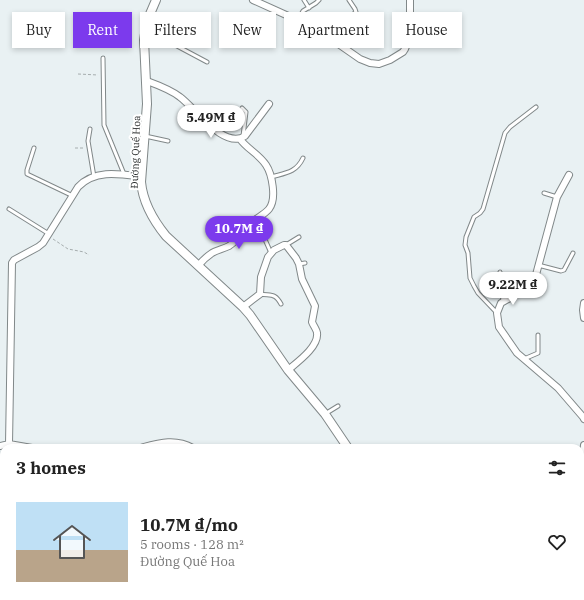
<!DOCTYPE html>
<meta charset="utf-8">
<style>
:root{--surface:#fff;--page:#f6f6f6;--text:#222;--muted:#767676;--accent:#7c3aed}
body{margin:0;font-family:"IBM Plex Serif",serif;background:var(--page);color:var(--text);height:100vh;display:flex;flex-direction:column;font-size:15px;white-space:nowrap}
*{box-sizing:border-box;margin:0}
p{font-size:13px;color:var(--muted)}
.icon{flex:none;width:22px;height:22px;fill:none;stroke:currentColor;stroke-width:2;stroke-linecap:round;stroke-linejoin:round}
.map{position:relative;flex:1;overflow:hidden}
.side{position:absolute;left:0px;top:444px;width:584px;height:156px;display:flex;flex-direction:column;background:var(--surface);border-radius:12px 12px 0 0;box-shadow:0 2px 6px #0003}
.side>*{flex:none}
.banner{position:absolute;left:12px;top:12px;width:560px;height:36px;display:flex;gap:8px}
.price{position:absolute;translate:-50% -34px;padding:0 9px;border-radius:14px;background:#fff;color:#222;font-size:13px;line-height:26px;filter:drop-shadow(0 1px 2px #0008)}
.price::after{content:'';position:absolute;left:50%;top:24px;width:12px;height:9px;margin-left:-6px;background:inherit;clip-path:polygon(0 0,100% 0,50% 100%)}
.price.on{background:var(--accent);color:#fff}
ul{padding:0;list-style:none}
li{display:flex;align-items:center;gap:12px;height:100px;padding:0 16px}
li span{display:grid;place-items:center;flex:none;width:112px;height:80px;border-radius:0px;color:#555}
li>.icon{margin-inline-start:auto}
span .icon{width:48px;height:48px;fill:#fffc;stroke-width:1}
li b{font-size:17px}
h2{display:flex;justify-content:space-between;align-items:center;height:48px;padding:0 16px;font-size:17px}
.pill{padding:0 14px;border-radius:0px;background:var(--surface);box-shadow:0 2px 6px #0003;font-size:14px;line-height:36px}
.pill.on{background:var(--accent);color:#fff}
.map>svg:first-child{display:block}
</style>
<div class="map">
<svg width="584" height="600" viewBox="0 0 584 600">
<rect width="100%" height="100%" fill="#e9f1f3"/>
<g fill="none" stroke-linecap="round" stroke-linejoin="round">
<g stroke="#818889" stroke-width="5">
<path id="lane" d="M304,0L309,8
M298,20L303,11L316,3L319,0
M147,30L207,62
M326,36L356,12L355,9L349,0
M103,58L104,125L124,174
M242,108L246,112L243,136
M200,125L204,120
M90,129L88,141L94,177
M145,136L168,141
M34,148L27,170V174L73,196
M271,177C285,173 296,173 303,158
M544,193L557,197
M9,209L49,234
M248,227L263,235L271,253
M286,245L299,237
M299,264L305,263
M538,265L561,271L564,270L573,253
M500,272L503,301
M260,294C272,296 275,293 281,304
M497,313L478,293L474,286L470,278L468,253L465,245L466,237L474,217L480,213L483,209L505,133L510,127L536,107
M524,359L538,353V335
M325,414L338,406
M57,596L58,600
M83,596L85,600
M123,599L129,596"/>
</g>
<g stroke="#818889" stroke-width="8">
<path id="street" d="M253,0L306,24L337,43L360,59L370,63L379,64L390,60L403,52L405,49L407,44L410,28V0
M147,81C158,85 171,90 180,97C195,108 224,150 245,136L269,104
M569,175L557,197L534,282L531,286L501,303L497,313L499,327L517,353L558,388L583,417L584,419
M198,266C202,261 206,257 212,253C217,250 223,249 229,246C238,240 243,232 250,224C256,218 264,215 269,209C277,199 272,174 266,165C259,154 247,149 240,139
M584,303L583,310L584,318
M243,307L260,294L261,277L268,257L274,250L284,245H286L296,258L299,264L302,279L315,306L312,322C313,325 317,330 317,333C319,347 296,363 288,370
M9,444L12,263L14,260L38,247L43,243L78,187C95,169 120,174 142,177
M584,445L581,471L584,492
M0,446L9,444L32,448
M140,448C159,443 175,438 193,448
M580,533H584
M135,596L136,600
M72,600L77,596"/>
</g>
<g stroke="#818889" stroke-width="10">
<path id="secondary" d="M156,0L147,21L144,40L147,104L141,182C143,203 153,220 166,236L243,307L250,315L288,370L325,414L348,448
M400,596L401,600"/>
</g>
<path stroke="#a6adae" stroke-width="1" stroke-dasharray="3 2" stroke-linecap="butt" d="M78,74L98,75
M75,148H84
M53,239L68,249L84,252L89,255"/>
<use href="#lane" stroke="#fff" stroke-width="3"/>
<use href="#street" stroke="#fff" stroke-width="6"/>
<use href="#secondary" stroke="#fff" stroke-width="8"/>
</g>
<g text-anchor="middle" stroke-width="4" stroke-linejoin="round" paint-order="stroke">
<g font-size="10" fill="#262929" stroke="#fff">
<text transform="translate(135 152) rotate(-88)" y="4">Đường Quế Hoa</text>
</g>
</g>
</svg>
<b class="price" style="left:211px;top:139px">5.49M ₫</b>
<b class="price on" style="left:239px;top:250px">10.7M ₫</b>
<b class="price" style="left:513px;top:306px">9.22M ₫</b>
<div class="banner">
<a class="pill">Buy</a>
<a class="pill on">Rent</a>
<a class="pill">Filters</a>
<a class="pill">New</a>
<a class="pill">Apartment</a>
<a class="pill">House</a>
</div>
<section class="side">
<h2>3 homes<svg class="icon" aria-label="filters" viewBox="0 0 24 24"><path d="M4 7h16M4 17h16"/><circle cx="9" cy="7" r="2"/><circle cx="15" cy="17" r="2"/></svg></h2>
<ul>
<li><span style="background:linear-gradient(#bfe0f5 60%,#b9a48a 0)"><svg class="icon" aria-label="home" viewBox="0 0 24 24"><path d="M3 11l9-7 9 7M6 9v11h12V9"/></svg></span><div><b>10.7M ₫/mo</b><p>5 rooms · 128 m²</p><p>Đường Quế Hoa</p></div><svg class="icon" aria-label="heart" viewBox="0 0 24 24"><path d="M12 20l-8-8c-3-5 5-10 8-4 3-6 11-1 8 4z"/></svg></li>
</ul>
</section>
</div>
